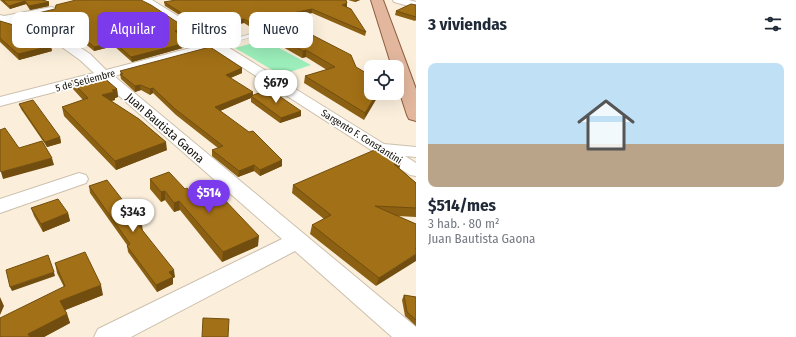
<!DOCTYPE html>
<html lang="es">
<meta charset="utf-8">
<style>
:root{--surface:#fff;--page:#f2f2f3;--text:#1f2937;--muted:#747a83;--line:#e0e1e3;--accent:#7c3aed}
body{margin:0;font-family:"Fira Sans Condensed",sans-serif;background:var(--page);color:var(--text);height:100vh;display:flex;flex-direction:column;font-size:15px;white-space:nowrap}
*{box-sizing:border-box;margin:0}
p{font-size:13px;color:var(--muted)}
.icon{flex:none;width:22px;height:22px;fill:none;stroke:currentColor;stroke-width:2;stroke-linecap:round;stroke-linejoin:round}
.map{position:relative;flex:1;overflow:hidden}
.details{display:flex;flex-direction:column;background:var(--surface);width:380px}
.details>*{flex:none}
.banner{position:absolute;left:12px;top:12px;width:344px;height:36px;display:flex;gap:8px}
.buttons{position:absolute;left:364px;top:60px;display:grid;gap:8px}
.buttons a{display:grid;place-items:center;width:40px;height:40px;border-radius:8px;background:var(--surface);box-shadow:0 4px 16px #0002;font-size:20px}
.price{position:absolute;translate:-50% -34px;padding:0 9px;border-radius:14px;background:#fff;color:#222;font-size:13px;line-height:26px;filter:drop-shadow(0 1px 2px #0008)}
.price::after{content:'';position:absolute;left:50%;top:24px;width:12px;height:9px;margin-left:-6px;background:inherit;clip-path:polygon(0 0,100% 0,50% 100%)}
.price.current{background:var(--accent);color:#fff}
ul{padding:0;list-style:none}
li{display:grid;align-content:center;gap:8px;height:212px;padding:0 12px}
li+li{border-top:1px solid var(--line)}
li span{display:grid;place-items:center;height:124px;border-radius:8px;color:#555}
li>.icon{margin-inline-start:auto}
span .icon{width:72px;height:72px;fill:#fffc;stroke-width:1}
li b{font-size:17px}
h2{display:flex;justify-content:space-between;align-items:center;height:48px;padding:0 12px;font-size:17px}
.pill{padding:0 14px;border-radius:8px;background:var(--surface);box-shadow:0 4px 16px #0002;font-size:14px;line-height:36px}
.pill.current{background:var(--accent);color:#fff}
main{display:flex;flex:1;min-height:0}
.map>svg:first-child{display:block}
</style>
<main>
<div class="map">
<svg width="416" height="337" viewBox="0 0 416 337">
<rect width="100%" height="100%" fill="#fbefdc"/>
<path fill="#9cefbb" d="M264,40L311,65L281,75L235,48Z"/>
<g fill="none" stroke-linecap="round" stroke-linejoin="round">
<g stroke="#ccc0ad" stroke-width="1">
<path id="lane" d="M295,21L297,22V24L216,47L213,45Z"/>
</g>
<g stroke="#ccc0ad" stroke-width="2">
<path id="street" d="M140,0H152L384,144L416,147V157L405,156L416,163V176L410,175L214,49L114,76L416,327V337H392L295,251L131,337H94L98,329L282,239L101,80L0,106V97L94,73L80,60L52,40L0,22V15L4,16L51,7L55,8L56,10L55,12L17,20L60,34L90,54L106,70L206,44Z
M393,0H409L416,2V8L394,2Z
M79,173L86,175L88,179L86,183L0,213V199Z"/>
</g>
<g stroke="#8d5d3f" stroke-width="2">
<path id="primary" d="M371,0H383L416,89V121L409,119L407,115L397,84V67H392Z"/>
</g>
<use href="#lane" fill="#fff" fill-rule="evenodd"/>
<use href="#street" fill="#fff" fill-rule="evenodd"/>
<use href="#primary" fill="#e2b79e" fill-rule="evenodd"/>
</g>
<path fill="#8b6013" d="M0,0H43L49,6L30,10L26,4L10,9Z
M348,0H360L355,2Z
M164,2L347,7H346L366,32L365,36L312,13L278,20H279V24L257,31L244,23L223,27L220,26L202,29L165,6Z
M416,5V20L415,21L395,15L396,11Z
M34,14L187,33L180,34L190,46L132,62L114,46L94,51L78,38L71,40L60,33L34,24V20L36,19Z
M0,21L55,44L50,45L52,51L19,60L0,42Z
M265,29L356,67L371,93L364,120L304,83L305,76L327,70L306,57L302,58L276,43V41L264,35Z
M242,68V73L230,78L253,96L301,111V116L280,123L251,102V98L220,111L282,160V166L260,176L254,171L238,177L212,156V150L218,148L176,115L153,93L150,95L141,90L135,92L121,79L120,74H121L120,71Z
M71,81L82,82L117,89L118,97L115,98V100L111,101L167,150L116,170L64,116L62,107L83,100L73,89Z
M19,104L60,137L61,143L47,147L21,109Z
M401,161L399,168L416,183V217L397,216L416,224L376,286L310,234L312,225L324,219L292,193L293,185Z
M150,179L185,189L199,203L258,246L222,262L180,210L174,212L165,200L161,202L150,189Z
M89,186L143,231L175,277L173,278V284L157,292L128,252L127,245L90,193Z
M31,208L68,213L70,221L43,232L34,216Z
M55,263L103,295L65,310L67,314L70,323L44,337H0L64,287L57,273Z
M404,295L416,297V326L405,316L402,300Z"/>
<path fill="#714e0f" d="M356,0H360L355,2Z
M25,1L26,4L10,9L9,6Z
M49,2V6L30,10L29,6Z
M347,3V7L342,9V5Z
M312,9V13L273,21V17Z
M244,19V23L223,27V23Z
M279,20V24L257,31V27Z
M220,22V26L202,29V26Z
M186,28L187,33L175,35V31Z
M78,33V38L71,40V35Z
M54,39L55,44L46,46L45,41Z
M114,42V46L94,51V47Z
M190,42V46L132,62L131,57Z
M51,46L52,51L19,60L18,54Z
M306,50V57L302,58L303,51Z
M242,68V73L226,80V75Z
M140,85L141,90L135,92V86Z
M153,88V93L150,95V89Z
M117,89L118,97L115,98V100L103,103L102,95Z
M253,92V97L251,96V98L215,113V107Z
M377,93H380L364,120L365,113Z
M301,111V116L280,123L281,118Z
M60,137L61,143L47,147L45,142Z
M166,142L167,150L116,170L115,161Z
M52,158L54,165L3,179L1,172Z
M282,160V166L260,176V170Z
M401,161L399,170L394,164Z
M254,165V171L238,177L239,171Z
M165,191V200L161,202V192Z
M179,201L180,210L174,212V203Z
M68,213L70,221L43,232L41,224Z
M142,225L143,231L139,226Z
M259,236L258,246L222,262L223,252Z
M416,254V261L376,286L379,278Z
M174,270L175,277L173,278V284L157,292L156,285L169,272Z
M54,272L55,276L12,291L10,287Z
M101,285L103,295L63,311L60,301Z
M0,298V297L4,306L0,315Z
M67,314L70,323L44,337H29L28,334Z"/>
<path fill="#a27016" stroke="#714e0f" d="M3,0H43L49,2L29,6L25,1L9,6Z
M76,0H141L151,5L186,28L175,31L190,42L131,57L114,42L94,47L78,33L71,35L60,28L34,20L37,18L34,14L55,9L56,5Z
M176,0H346L347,3L342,5L351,9L366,32L312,9L273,17L279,20L257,27L244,19L223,23L220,22L202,26L164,2Z
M411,4L416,5V17L396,11Z
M0,21L50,36L54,39L45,41L51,46L18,54L0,38Z
M287,22L351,55L356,67L368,74H371V93H377L365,113L305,76L335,67L306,50L303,51L276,36H277L265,29Z
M210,47L242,68L226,75L253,92L215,107L249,132L253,131L282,160L260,170L254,165L239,171L212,150L223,146L175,109L153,88L150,89L140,85L135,86L120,74H123L120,71Z
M102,76L117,89L112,90L114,92L102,95L139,119L166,142L115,161L62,107L88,98L71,81L78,79L82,82Z
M269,89L301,111L281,118L251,96Z
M33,100L60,137L45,142L19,104Z
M5,128L19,148L42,141L52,158L1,172L0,170V130Z
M379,148L401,161L394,164L416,183V208L375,206L416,224V246L415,248L416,249V254L379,278L312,225L331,215L293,185Z
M169,172L185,189L187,188L199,203L220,195L259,236L223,252L179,201L174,203L165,191L161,192L150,179Z
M107,180L142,225L139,226L174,270L169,272L173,277L156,285L127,246L130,244L89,186Z
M58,199L68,213L41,224L31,208Z
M85,252L101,285L60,301L67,314L28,334L30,337H0V318L65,286L55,263Z
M48,255L54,272L10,287L6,270Z
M404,295L416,297V320L407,312Z
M203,318L229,319L228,337H202Z"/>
<g text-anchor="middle" stroke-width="3.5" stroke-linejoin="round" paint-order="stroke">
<g font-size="10" fill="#130f08" stroke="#fefefe">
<text transform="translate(85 80) rotate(-15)" y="4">5 de Setiembre</text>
<text transform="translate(362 136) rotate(32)" y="4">Sargento F. Constantini</text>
</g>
<g font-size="12" fill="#130f08" stroke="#fefefe">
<text transform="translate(165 128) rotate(41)" y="4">Juan Bautista Gaona</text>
</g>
</g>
</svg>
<div class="buttons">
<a><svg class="icon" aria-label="locate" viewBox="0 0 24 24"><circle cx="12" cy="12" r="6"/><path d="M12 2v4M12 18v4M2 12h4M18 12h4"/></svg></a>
</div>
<b class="price" style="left:276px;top:104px">$679</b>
<b class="price current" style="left:209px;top:214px">$514</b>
<b class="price" style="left:133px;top:233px">$343</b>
<div class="banner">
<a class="pill">Comprar</a>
<a class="pill current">Alquilar</a>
<a class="pill">Filtros</a>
<a class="pill">Nuevo</a>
</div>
</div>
<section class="details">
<h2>3 viviendas<svg class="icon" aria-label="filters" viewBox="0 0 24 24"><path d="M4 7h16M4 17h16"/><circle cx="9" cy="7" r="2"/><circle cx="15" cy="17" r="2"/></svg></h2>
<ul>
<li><span style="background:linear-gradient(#bfe0f5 65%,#b9a48a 0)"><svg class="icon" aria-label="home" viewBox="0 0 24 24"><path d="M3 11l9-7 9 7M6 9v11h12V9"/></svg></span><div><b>$514/mes</b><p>3 hab. · 80 m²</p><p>Juan Bautista Gaona</p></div></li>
</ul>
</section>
</main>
